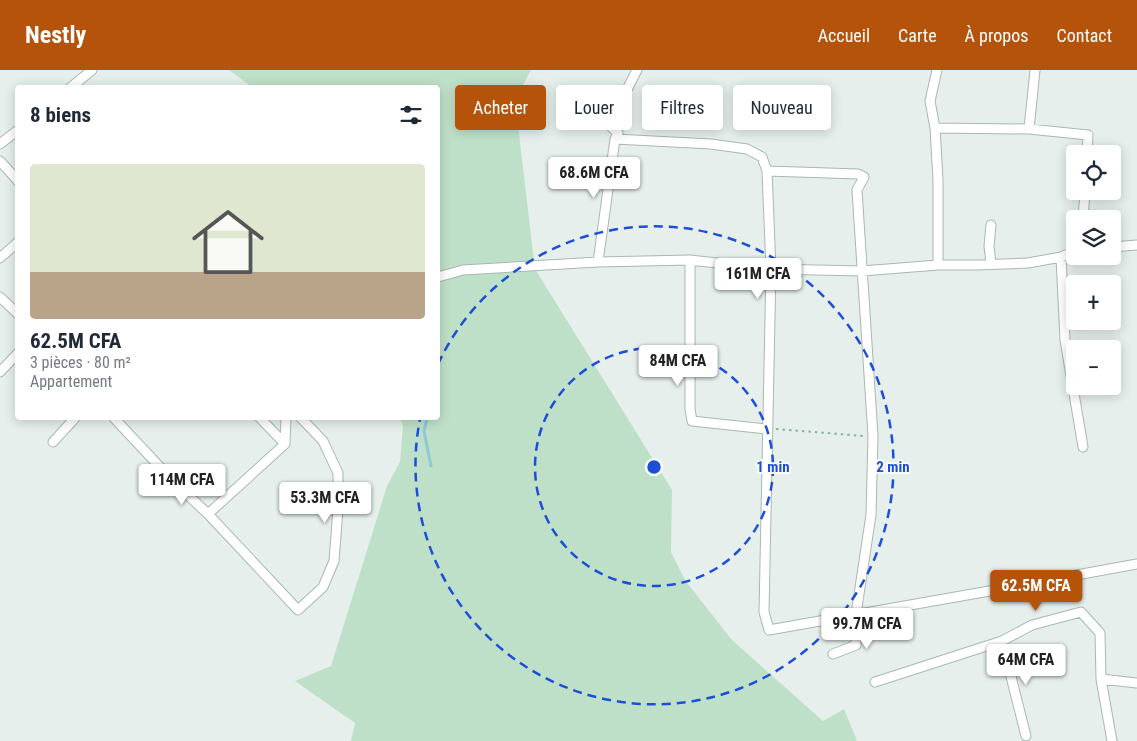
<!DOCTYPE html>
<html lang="fr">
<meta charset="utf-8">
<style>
:root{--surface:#fff;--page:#f6f6f7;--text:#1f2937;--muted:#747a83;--line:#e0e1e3;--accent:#b45309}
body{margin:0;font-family:"Roboto Condensed",sans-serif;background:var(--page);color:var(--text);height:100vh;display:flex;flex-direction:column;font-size:19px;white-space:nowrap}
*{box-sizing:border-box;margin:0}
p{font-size:16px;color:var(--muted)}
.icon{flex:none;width:28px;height:28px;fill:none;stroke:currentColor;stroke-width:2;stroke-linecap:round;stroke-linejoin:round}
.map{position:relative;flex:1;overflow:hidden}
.side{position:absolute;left:15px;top:15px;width:425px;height:335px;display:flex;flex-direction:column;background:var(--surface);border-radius:5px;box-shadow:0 2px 12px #0003}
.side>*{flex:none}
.guide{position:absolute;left:455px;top:15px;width:475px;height:45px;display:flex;gap:10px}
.tools{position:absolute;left:1066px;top:75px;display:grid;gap:10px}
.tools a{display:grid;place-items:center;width:55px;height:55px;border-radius:5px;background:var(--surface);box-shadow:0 2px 12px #0003;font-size:25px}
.price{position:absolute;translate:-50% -42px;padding:0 11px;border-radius:5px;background:#fff;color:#222;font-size:16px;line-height:32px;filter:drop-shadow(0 1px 2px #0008)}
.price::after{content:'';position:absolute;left:50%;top:30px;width:15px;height:11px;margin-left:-8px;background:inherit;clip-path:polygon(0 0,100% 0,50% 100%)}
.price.on{background:var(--accent);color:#fff}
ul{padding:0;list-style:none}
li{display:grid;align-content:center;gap:10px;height:265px;padding:0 15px}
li+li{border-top:1px solid var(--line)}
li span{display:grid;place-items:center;height:155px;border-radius:5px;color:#555}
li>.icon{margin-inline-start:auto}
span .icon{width:90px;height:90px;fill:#fffc;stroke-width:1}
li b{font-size:21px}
h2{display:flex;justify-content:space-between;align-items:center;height:60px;padding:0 15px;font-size:21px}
.pill{padding:0 18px;border-radius:5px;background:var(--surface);box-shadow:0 2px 12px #0003;font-size:18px;line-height:45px}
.pill.on{background:var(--accent);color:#fff}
header{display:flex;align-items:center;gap:30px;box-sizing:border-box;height:70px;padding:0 25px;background:var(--accent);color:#fff}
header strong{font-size:24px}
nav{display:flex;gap:28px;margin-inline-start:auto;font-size:18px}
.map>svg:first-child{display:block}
</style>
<header>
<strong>Nestly</strong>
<nav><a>Accueil</a><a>Carte</a><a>À propos</a><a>Contact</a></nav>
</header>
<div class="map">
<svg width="1137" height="671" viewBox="0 0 1137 671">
<rect width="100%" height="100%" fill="#e6efeb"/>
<path fill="#bfe0c8" d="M229,0H531L515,30L535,199L672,420L671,482L685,510L731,569L823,651L844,639L857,671H351L355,653L295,611L331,596L387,416L400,392L403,356L400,348H438V18L252,17Z"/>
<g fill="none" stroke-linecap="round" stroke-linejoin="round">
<path stroke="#8ec9d4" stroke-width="3" d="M427,348L424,361L431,396"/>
<g stroke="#a8b8b2" stroke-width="11">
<path id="street" d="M637,0L609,55L618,63L615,69L711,74L747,79L762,87L767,101L858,104L864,107L857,120L873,366L871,445L856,544V575L833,584
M937,0L930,31L935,58L938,110V195
M70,18L92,0
M935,58L1029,59L1088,65L1087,84
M1029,59L1035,0
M0,74L18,60
M0,91L18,111
M767,101L771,199L764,542L769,560L995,520
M1083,149L1085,121
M991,155L989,176L991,194
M1112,177L1137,175
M1061,187L1065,270L1083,377
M0,188L18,172
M690,190V339L692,351L766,359
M598,192L615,69
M438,207L463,200L598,192L690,190L771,199L862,201L938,195H977L1028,193L1061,187L1075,181
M0,227L18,244
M0,302L18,283
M114,348L174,412L208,444L298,540L323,517L334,491L338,439V403L323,371L301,348
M260,348L285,374
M53,372L75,348
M208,444L285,374L286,348
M1022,515L1137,494
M1002,571L1026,666
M1101,609L1112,671
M875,612L1002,571L1032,555L1081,542L1100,563L1101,609L1137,613"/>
</g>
<path stroke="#86b3a5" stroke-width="2" stroke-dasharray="2.5 4" stroke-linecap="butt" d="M776,359L864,366"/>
<use href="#street" stroke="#fff" stroke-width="9"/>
</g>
<g fill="none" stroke="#1d4ed8" stroke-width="2.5" stroke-dasharray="9 6">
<circle cx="654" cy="397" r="119"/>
<path d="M438 294A239 239 0 1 1 420 349"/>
</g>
<circle cx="654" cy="397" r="8" fill="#1d4ed8" stroke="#f7fbf9" stroke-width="2.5"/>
<g font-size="15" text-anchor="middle" font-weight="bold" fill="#1d4ed8" stroke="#f7fbf9" stroke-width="4" stroke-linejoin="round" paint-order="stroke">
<text x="773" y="402">1 min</text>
<text x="893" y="402">2 min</text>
</g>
</svg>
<div class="tools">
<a><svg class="icon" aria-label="locate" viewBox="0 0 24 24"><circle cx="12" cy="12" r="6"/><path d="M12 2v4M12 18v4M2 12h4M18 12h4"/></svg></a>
<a><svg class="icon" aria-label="layers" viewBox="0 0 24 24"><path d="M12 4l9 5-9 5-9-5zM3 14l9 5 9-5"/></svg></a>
<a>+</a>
<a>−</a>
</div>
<b class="price" style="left:594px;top:129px">68.6M CFA</b>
<b class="price" style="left:758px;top:230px">161M CFA</b>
<b class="price" style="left:678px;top:317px">84M CFA</b>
<b class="price" style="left:182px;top:436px">114M CFA</b>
<b class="price" style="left:325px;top:454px">53.3M CFA</b>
<b class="price on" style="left:1036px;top:542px">62.5M CFA</b>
<b class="price" style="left:867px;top:580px">99.7M CFA</b>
<b class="price" style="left:1026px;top:616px">64M CFA</b>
<div class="guide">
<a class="pill on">Acheter</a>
<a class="pill">Louer</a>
<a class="pill">Filtres</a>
<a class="pill">Nouveau</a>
</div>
<section class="side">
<h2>8 biens<svg class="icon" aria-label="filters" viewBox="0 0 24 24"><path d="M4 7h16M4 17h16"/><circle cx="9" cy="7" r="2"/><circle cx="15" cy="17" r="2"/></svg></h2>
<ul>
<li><span style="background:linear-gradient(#dfe7d0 70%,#b9a48a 0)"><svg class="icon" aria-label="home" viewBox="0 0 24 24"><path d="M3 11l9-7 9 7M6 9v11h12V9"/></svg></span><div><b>62.5M CFA</b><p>3 pièces · 80 m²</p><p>Appartement</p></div></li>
</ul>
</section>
</div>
